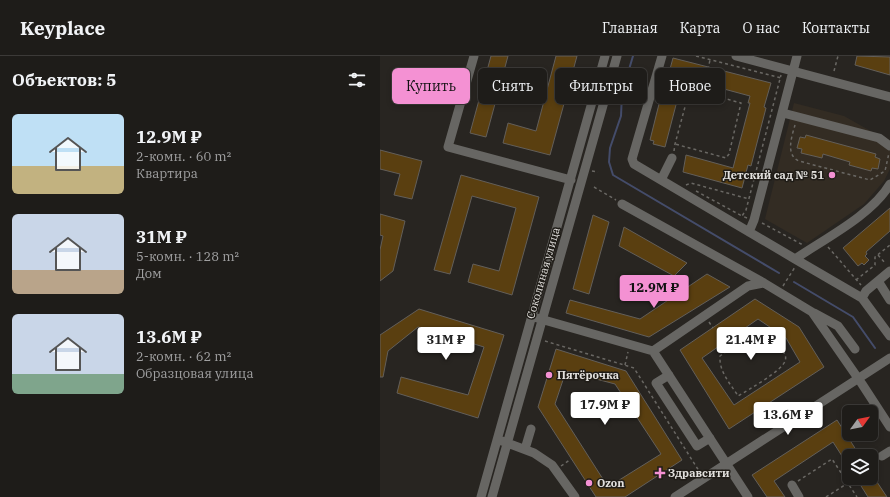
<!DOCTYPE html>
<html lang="ru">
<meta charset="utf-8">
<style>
:root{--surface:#1e1c19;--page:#262522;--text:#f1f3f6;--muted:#a1a1a2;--line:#3c3a38;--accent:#f491d3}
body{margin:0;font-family:"IBM Plex Serif",serif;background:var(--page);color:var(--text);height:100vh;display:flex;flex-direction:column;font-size:15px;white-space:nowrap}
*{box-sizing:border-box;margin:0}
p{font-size:13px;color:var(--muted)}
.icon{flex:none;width:22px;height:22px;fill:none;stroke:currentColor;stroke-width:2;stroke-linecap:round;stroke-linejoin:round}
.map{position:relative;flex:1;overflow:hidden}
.sheet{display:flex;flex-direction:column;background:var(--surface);width:380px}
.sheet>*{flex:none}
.guide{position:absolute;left:12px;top:12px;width:380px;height:36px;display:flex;gap:8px}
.needle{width:26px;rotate:57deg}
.tools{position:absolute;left:462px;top:349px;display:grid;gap:8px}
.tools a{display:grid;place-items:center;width:36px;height:36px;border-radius:6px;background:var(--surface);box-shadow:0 2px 6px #0003,0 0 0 1px var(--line);font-size:20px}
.price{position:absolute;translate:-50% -34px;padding:0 9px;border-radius:4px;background:#fff;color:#222;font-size:13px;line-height:26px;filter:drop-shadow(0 1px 2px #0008)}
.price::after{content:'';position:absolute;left:50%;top:24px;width:12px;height:9px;margin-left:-6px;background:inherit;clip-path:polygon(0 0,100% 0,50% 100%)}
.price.selected{background:var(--accent);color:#111}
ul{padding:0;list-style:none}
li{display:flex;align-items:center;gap:12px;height:100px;padding:0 12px}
li span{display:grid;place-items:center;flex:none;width:112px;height:80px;border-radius:6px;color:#555}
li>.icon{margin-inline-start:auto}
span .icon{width:48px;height:48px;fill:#fffc;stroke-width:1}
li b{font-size:17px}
h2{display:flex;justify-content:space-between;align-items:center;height:48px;padding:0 12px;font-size:17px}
.pill{padding:0 14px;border-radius:6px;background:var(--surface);box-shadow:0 2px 6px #0003,0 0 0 1px var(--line);font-size:14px;line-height:36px}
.pill.selected{background:var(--accent);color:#111}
header{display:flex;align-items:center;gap:24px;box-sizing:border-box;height:56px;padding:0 20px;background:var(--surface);border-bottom:1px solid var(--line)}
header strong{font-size:19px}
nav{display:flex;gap:22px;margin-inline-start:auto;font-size:14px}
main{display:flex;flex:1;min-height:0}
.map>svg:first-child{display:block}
</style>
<header>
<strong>Keyplace</strong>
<nav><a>Главная</a><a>Карта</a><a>О нас</a><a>Контакты</a></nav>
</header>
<main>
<section class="sheet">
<h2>Объектов: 5<svg class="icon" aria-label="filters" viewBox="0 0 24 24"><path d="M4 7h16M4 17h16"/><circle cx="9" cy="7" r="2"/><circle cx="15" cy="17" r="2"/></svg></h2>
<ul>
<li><span style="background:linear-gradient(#bfe0f5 65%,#c2b280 0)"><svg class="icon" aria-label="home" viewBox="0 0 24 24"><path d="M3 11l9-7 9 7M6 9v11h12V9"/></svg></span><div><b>12.9M ₽</b><p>2-комн. · 60 m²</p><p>Квартира</p></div></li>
<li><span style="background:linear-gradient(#c9d6e8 70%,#b9a48a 0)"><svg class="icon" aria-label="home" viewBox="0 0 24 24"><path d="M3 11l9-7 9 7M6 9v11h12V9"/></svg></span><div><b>31M ₽</b><p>5-комн. · 128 m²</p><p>Дом</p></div></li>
<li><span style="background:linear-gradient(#c9d6e8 75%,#7fa58c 0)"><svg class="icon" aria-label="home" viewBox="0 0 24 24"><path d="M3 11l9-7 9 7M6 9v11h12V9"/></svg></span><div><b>13.6M ₽</b><p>2-комн. · 62 m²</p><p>Образцовая улица</p></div></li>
</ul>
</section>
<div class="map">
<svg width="510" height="441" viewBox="0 0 510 441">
<rect width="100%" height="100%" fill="#282521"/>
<path fill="#332c23" d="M414,47L464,60L510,86V113L504,125L484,148L427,187L385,163Z"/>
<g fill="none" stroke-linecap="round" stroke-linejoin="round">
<path stroke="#444c6a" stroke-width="2" d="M253,0L242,37L241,60L230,92L229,106L233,119L399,217
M414,226L473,261L495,292"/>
</g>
<path fill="#5a3f10" stroke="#635f5a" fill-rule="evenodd" d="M111,0H128L106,81L90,77Z
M176,0H197L170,99L123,87L128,67L156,75Z
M477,0L510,1V19L475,9Z
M293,2L391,27L384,51L386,52L371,110L368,109L362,132L303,116L306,99L353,112L370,47H368L370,40L303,22L285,91L273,88L274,85L270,84L285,24H287Z
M426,79L496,98L495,101L500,103L498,113L492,112L491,115L469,109L470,106L443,98L442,102L421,97L422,93L417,92L420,81L425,82Z
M0,94L42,105L32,143L14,139L20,118L0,113Z
M81,119L159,141L132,239L88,226L93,208L119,215L136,152L92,140L70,218L54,214Z
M510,152V175L486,196L487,198L485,200L489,204L484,209L482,207L478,210L463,192Z
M0,158L25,165L13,215L0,225V194L3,180L0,179Z
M213,159L229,166L209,238L193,233Z
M244,171L307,207L294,220L239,190Z
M327,218L350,231L269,281L186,257L190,244L260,263Z
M375,243L419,271L444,311L349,373L300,294ZM378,263L406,282L420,306L354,349L322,302Z
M39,253L124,279L98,362L17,337L21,321L88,339L104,291L38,271L8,295L3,321H0V279Z
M176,293L246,315L302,404L245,441H216L158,351ZM186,315L235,328L281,398L228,431L175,348Z
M457,364L480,400H469V411L453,386L394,425L405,441H387L372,419Z
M491,417L507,441H488L476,422H491Z"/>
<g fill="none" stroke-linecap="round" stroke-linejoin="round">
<path stroke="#6a6864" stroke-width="1.5" stroke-dasharray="3 3" stroke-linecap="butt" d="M316,0L401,22
M454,15L458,0
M323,37L330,4
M415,69C412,80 405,99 419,105L490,124L505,115L509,97
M294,95L295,88L309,36V35L314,34L361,47L349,98L346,102L295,88
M212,115L218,116
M306,129L311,127L369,143
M214,131L236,144
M316,135L362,160
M367,162L362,160L366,154L401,19
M382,167L423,189
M448,191L481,229
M498,199L506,208
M476,224L495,209V201L510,189
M403,230L415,211
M329,266L333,272
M372,277C380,279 387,284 394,288C400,291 408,298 405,305C402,315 368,334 358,340C350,327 339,316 340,300Z
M165,285L254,312L319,415
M343,287L347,293
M245,309L248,296
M491,409L497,405
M181,410L191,403
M418,425L452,403L477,441
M467,425L471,422
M446,441L468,427"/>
<path stroke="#676663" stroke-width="9" d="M94,0L68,91L191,124
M282,0L252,103L254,108L415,203
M356,0L510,41
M403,57L499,82L510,90
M281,124L292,102
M510,128C492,159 444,183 415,203L482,242L510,280
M242,148L384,227L432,256L482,328L510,371
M369,176L374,164L417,0
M498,225L510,244
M482,242L486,235L510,215
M434,257L458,270L475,293
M157,262L273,295L368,441
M273,295L368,230L384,227
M289,319L276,327L317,390L330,382
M122,385L154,397L172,409L195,441
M145,393L151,373
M502,400L510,395
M412,429L419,441
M101,441L225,0
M112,441L237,0
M295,441L510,302"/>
</g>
<g fill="#f491d3" stroke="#1f1c17" stroke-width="1.5">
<circle cx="452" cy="119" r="4"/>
<circle cx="169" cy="319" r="4"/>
<path d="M278 411h4v4h4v4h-4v4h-4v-4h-4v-4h4z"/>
<circle cx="209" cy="427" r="4"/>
</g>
<g text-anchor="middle" stroke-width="3" stroke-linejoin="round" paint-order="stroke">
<g font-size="11" font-weight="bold" fill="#e3e1de" stroke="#1f1c17" text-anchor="start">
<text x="444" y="123" text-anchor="end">Детский сад № 51</text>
<text x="177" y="323">Пятёрочка</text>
<text x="288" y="421">Здравсити</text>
<text x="217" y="431">Ozon</text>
</g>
<g font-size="11" fill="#e3e1de" stroke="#1f1c17">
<text transform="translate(163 217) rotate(-74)" y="4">Соколиная улица</text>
</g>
</g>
</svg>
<div class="tools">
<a><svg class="needle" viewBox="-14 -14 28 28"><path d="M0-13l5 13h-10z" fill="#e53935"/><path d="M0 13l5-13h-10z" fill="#a1a1a2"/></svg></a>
<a><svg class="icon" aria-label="layers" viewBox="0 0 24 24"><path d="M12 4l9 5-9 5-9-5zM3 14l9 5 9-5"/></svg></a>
</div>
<b class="price selected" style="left:274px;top:253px">12.9M ₽</b>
<b class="price" style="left:66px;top:305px">31M ₽</b>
<b class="price" style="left:371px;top:305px">21.4M ₽</b>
<b class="price" style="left:225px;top:370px">17.9M ₽</b>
<b class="price" style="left:408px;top:380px">13.6M ₽</b>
<div class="guide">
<a class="pill selected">Купить</a>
<a class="pill">Снять</a>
<a class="pill">Фильтры</a>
<a class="pill">Новое</a>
</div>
</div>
</main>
